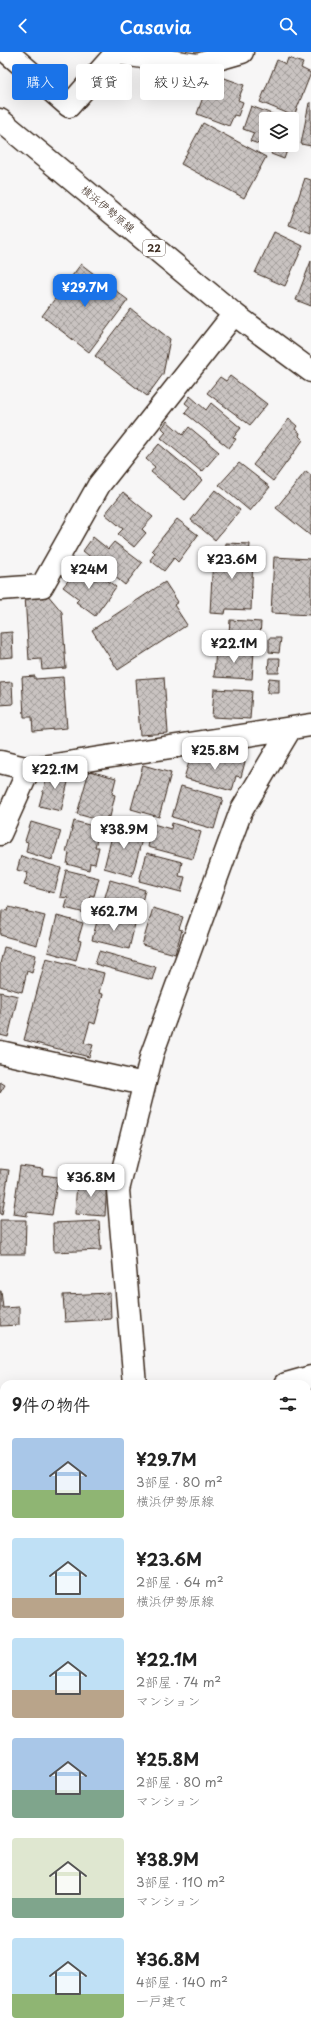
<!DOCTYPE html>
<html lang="ja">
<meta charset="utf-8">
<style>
:root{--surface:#fff;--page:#f6f6f6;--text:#222;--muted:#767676;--accent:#1a73e8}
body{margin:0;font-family:"Playpen Sans","Klee One",sans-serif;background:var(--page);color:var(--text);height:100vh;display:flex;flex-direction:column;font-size:15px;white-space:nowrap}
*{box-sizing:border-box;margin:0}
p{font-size:13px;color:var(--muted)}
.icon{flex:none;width:22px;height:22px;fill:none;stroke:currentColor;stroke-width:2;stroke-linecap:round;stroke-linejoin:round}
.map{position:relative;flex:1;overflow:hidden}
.details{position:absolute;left:0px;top:1328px;width:311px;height:656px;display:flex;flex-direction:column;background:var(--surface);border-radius:12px 12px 0 0;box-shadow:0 4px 16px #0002}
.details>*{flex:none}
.banner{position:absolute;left:12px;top:12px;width:287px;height:36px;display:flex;gap:8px}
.controls{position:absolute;left:259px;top:60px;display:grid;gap:8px}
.controls a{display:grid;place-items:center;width:40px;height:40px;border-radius:4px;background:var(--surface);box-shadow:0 4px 16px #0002;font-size:20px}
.price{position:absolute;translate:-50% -34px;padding:0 9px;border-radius:8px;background:#fff;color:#222;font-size:13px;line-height:26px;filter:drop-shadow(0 1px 2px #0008)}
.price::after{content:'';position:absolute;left:50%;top:24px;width:12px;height:9px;margin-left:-6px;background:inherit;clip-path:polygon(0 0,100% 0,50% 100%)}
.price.on{background:var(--accent);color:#fff}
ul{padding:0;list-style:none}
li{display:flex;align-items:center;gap:12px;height:100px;padding:0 12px}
li span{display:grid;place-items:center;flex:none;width:112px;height:80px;border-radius:4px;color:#555}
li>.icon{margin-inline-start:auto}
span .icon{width:48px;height:48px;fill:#fffc;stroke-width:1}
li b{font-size:17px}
h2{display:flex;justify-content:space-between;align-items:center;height:48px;padding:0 12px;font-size:17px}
.chip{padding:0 14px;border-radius:4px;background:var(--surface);box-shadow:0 4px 16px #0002;font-size:14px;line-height:36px}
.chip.on{background:var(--accent);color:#fff}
header{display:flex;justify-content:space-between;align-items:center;height:52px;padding:0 12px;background:var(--accent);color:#fff;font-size:18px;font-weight:600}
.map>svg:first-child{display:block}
</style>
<header><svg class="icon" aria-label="back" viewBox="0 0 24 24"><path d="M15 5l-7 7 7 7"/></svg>Casavia<svg class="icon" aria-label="search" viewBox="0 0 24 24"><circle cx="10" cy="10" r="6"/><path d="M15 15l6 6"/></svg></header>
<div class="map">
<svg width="311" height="1984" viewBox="0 0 311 1984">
<defs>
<pattern id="building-cross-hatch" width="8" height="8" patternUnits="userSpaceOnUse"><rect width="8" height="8" fill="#c9c3c1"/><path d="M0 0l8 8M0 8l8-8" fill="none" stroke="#a49f9c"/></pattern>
</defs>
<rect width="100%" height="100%" fill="#f7f6f6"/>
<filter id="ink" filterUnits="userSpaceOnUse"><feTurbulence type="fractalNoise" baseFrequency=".025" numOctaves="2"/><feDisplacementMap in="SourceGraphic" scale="8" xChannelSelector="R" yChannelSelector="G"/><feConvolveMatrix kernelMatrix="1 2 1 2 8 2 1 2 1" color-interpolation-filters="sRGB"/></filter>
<g filter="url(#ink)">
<path fill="url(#building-cross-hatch)" stroke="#3b2a1e" d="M288,6L303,11L301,16L311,21L294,64L260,50L277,8L286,12Z
M219,24L244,33L238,48L243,50L238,64L234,63L229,74L197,62L209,28Z
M309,51H311V94L301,92Z
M251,54L285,67H266V93H289L284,107L271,102L273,97L250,89L254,81L243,77Z
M203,71L266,105L244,146L181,112Z
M305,126L311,128V181L289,173Z
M274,180L303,194L285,234L255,221Z
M311,209V254L296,248Z
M81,212L128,248L89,300L42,264Z
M131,257L170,287L163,322L147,344L95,304Z
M230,324L267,352L250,373L207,341L220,325L226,329Z
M190,344L206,358L211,351L241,376L233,386L236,387L229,396L185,361L190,355L185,351Z
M289,367L297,374L295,377L300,381L299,384L303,388L273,429L253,413Z
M167,369L183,383L189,375L219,400L202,420L161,386L166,380L162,376Z
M159,392L202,428L185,448L151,420L155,415L146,407Z
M239,411L270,435L250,459L219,433Z
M306,419L311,423V484L276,456Z
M215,438L240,458L215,488L191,468Z
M123,440L153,465L142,477L146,481L134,495L118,482L123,477L105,462Z
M177,467L198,483L178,510L174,506L164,519L150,508L155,501L152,498Z
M93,485L108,497L114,490L142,511L125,533L83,499Z
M226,491L250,492L249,504H253L251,558L226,557L225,562L210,561L213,505L225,506Z
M274,505L311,507V563L271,561Z
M76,514L94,528L99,522L116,535L95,564L76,550L79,547L63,535L72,524L70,523Z
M165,530L178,550L174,553L187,573L118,618L92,578Z
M47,542L62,560L66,616L42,618L41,607L29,608L25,544Z
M230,568L261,570L260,584L229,581Z
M12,580L13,605L0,606V581Z
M269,586H281L279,601L269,600Z
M216,596L254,599L252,627L214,625Z
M269,606H280L279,621H268Z
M35,624V627L63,625L67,676L33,679L32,665H24L22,625Z
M164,625L168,681L140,683L136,627Z
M269,626L279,627V641H267Z
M12,630L13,652L0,653V631Z
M214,637L252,639L250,667L212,665Z
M212,702L245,710L241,725L236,724L232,739L184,726L191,704Z
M143,713L171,721L159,765L131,757Z
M49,717L70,722L61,759L39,754Z
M89,719L116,726L112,742L115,743L110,765L107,764L106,770L77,762Z
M181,734L223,746L214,777L172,765Z
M74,769L100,776L95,795H99L95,812L90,811L89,818L67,812L69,801L66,800Z
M31,770L61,779L52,808L26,800L28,790L25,789Z
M172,771L201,780L193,807L148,795L153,772L171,777Z
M115,772L144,780L132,824L104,816Z
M147,801L182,810L179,824L185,825L181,840L139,829Z
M21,804L61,816L54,841L24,833L28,821L17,818Z
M66,818L99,826L94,844L90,843L85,861L65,856L68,846L60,845Z
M110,828L145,838L138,865L102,855Z
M9,855L45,864L37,893L0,883L2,858L8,859Z
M153,856L183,865L179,877L182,878L175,902L142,893Z
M99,862L135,872L129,897L92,888Z
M57,864L83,871L78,888L81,889L76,908L48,900Z
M4,895L36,903L32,921L27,919L22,940L0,934V912Z
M99,899L156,915L152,928L95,912Z
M46,906L104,921L99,941L103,942L95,972L90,970L84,991L93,993L89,1005L24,988Z
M0,940L18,944L8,985L0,983Z
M0,1030L5,1033L0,1041Z
M20,1114L43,1117L42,1123L58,1125L52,1163L27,1160V1164L13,1162Z
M0,1117L9,1118L2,1163L0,1162Z
M77,1128L107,1130L105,1164L75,1162Z
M0,1168H26L25,1202H0Z
M99,1169L101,1198L54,1200L53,1171Z
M0,1239H1L3,1256L19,1255V1273L0,1274Z
M110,1241L111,1267L65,1270L63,1243Z
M0,1424H4V1515L0,1516Z
M307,1435L311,1436V1490H307Z
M0,1551L4,1552L3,1587L0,1586Z
M307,1599L311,1600V1632L307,1631Z
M4,1614V1655L0,1654V1624Z
M0,1690L4,1691V1751L0,1750Z
M307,1714L311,1715V1759L308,1758L307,1761Z
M0,1752L4,1754V1796L0,1806Z
M307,1830L311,1831V1881L307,1895Z
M0,1957L4,1959V1980H48L47,1984H0Z"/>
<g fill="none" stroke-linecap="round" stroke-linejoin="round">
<g stroke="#3b2a1e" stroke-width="25">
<path id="minor" d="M7,0L69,54L116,1L197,13L242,0
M0,537L42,534L99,433L234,262
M0,710L29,717L311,673
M0,782L29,717
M0,1000L144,1032
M135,1332L118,1138L152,1002L241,759L290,677
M286,1332L311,1325
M0,1398L4,1397
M0,1671L4,1672
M0,1833L4,1834
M0,1890L4,1878"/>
</g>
<g stroke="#3b2a1e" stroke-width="25">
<path id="major" d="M0,68L234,262L311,319"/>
</g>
<use href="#minor" stroke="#fff" stroke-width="22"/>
<use href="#major" stroke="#fff" stroke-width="22"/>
</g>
</g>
<g text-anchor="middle" stroke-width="3" stroke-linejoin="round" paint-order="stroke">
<rect fill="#fff" stroke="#766a62" stroke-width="1" x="143" y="188" width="22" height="16" rx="3"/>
<g font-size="10" font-weight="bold" fill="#3b2a1e">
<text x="154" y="200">22</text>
</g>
<g font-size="11" fill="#3b2a1e" stroke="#fff">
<text transform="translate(108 157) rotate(40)" y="4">横浜伊勢原線</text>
</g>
</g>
</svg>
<div class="controls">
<a><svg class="icon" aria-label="layers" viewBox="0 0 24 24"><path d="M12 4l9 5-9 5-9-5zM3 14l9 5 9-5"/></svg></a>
</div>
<b class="price on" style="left:85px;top:256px">¥29.7M</b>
<b class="price" style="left:232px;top:528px">¥23.6M</b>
<b class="price" style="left:89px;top:538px">¥24M</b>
<b class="price" style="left:234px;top:612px">¥22.1M</b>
<b class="price" style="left:215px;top:719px">¥25.8M</b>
<b class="price" style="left:55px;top:738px">¥22.1M</b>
<b class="price" style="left:124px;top:798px">¥38.9M</b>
<b class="price" style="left:114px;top:880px">¥62.7M</b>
<b class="price" style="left:91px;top:1146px">¥36.8M</b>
<div class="banner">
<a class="chip on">購入</a>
<a class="chip">賃貸</a>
<a class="chip">絞り込み</a>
</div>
<section class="details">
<h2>9件の物件<svg class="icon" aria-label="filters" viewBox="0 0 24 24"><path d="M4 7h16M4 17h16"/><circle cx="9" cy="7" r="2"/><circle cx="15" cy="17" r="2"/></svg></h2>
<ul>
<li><span style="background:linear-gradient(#a9c7e8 65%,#8fb573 0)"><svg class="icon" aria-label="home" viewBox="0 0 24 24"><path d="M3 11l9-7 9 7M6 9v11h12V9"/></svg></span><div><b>¥29.7M</b><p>3部屋 · 80 m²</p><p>横浜伊勢原線</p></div></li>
<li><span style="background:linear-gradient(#bfe0f5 75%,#b9a48a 0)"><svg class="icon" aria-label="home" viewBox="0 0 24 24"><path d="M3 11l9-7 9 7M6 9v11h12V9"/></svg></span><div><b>¥23.6M</b><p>2部屋 · 64 m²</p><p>横浜伊勢原線</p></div></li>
<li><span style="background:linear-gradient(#bfe0f5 65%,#b9a48a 0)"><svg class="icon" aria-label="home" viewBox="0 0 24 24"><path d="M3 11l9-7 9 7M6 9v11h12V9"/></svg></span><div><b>¥22.1M</b><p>2部屋 · 74 m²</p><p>マンション</p></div></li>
<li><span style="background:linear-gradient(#a9c7e8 65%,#7fa58c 0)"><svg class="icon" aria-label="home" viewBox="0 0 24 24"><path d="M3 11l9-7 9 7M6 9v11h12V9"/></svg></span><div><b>¥25.8M</b><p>2部屋 · 80 m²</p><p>マンション</p></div></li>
<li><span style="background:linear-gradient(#dfe7d0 75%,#7fa58c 0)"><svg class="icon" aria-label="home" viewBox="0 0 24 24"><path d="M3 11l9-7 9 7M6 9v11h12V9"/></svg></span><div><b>¥38.9M</b><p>3部屋 · 110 m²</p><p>マンション</p></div></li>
<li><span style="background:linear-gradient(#bfe0f5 70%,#8fb573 0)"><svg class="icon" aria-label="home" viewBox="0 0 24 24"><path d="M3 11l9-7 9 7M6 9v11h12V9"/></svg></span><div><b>¥36.8M</b><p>4部屋 · 140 m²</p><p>一戸建て</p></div></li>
</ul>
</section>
</div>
